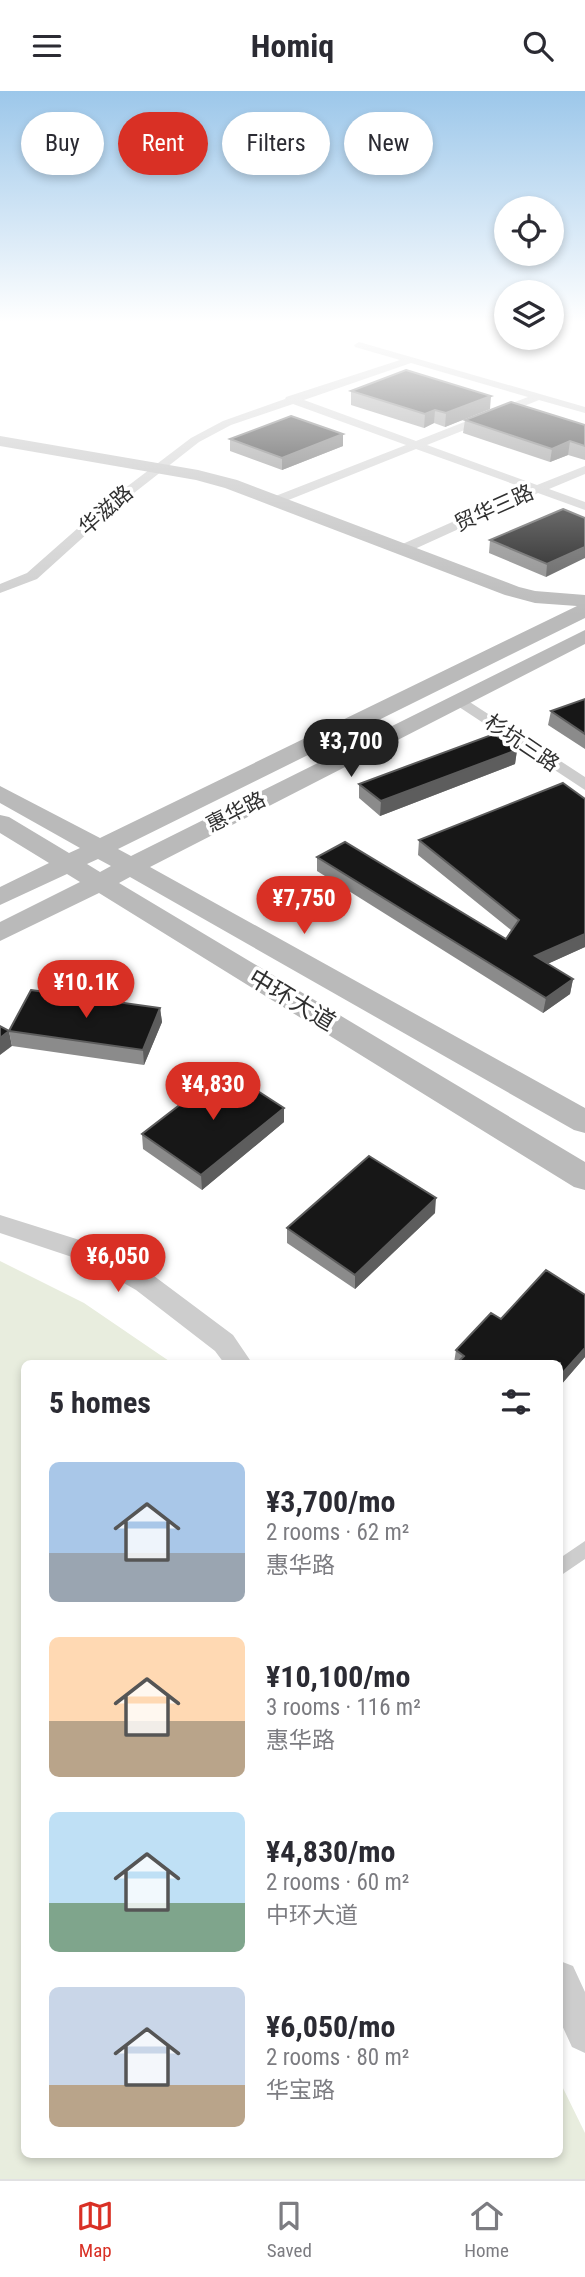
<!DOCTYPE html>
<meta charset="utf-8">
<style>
:root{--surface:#fff;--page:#f2f2f3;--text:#2b2b33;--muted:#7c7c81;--line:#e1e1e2;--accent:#d93025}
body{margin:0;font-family:"Roboto Condensed","Noto Sans SC",sans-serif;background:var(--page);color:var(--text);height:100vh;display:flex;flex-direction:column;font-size:26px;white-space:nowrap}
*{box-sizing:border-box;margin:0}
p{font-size:23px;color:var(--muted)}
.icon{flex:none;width:38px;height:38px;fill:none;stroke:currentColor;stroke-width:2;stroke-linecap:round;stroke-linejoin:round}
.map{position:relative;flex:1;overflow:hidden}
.drawer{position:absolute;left:21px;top:1269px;width:542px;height:798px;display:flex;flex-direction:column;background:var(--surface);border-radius:10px;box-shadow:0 4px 10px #0003}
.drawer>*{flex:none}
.guide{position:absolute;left:21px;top:21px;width:544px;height:63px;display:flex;gap:14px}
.fabs{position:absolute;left:494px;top:105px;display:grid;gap:14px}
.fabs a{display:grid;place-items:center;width:70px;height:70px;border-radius:50%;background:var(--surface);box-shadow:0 4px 10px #0003;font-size:35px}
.price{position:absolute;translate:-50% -60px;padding:0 16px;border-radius:24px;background:var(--accent);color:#fff;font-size:23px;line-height:46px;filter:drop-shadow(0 2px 4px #0008)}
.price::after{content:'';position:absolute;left:50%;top:42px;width:21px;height:16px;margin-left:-10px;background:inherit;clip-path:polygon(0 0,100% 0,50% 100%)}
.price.selected{background:#222;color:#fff}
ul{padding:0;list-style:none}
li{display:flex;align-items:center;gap:21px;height:175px;padding:0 28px}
li span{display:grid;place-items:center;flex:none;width:196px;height:140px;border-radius:10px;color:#555}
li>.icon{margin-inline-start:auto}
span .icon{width:84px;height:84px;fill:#fffc;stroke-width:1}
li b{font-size:30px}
h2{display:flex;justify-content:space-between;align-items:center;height:84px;padding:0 28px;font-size:30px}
.tag{padding:0 24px;border-radius:32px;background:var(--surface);box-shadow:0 4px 10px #0003;font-size:24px;line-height:63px}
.tag.selected{background:var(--accent);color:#fff}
header{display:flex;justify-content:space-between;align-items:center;height:91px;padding:0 28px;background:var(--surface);font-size:32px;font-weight:700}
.tabs{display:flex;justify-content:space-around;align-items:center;height:98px;border-top:2px solid var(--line);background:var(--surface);font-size:19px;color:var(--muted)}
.tabs a{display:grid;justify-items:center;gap:4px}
.tabs .selected{color:var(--accent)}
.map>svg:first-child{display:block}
</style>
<header><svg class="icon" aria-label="menu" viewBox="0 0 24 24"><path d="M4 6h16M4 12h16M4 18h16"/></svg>Homiq<svg class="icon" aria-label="search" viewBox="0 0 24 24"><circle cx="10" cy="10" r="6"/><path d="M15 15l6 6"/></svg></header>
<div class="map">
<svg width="585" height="2088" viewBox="0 0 585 2088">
<rect width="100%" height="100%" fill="#fff"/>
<path fill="#e8edde" d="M0,1170L84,1212L172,1272H24V2063H560V1991L585,2042V2088H0Z"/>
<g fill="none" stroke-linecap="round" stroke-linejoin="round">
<path fill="#cdcdcd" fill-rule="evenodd" d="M585,1450V1468L560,1485V1467Z"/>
<path fill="#cdcdcd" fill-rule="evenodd" d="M359,251L585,316V322L539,309L427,354L537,394L585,375V383L549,398L585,411V419L538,402L408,461H398V455L527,398L416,358L281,412H273V406L406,354L293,313L231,334L199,351L120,413L37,488L0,502V493L27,482L112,407L191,347L223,330L285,308L286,306L400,269L355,256L354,254ZM411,272L528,306L416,350L304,309Z
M459,604L585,686V699L453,612L451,609Z
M0,1124L105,1157L154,1185L233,1244L252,1272H224L215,1260L136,1199L87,1171L0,1142Z
M560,1870L573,1875L585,1901V1962L572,1956L560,1930Z"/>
<path fill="#bababa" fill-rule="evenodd" d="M0,345L198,379L237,389L519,496L535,500L585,504V527L118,758L131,765L585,539V553L150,776L585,1017V1042L574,1039L130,786L119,792L585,1071V1099L574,1096L99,802L0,850V831L80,791L67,783L0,814V796L49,772L0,742V724L9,726L69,762L80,757L0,712V695L100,747L577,515L535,512L505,504L225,397L196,389L0,355ZM98,768L111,775L100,781L87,773Z"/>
</g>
<path fill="#8b8b8b" d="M351,300L490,318L445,336L434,332L424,337L351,314Z
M465,329L585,334V369L568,364L550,371L463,342Z
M343,343V355L282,379L230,360V348Z
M585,427L546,486L489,462L490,449Z
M585,608V658L548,634L551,620Z
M517,659L515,673L380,725L359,707V693Z
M585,708V856L547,873L573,888L570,903L543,922L317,780V766L506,848L511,839L418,764L419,749Z
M160,917L162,931L144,974L12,955L9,940Z
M284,1017V1031L202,1099L143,1058L142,1043Z
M435,1122L355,1198L287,1152V1137Z
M585,1204V1266L560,1295V1272H454L456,1259L501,1228Z"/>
<path fill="#5d5d5d" d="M491,305L490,318L445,336L446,322Z
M435,319L434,332L424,337L425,323Z
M343,343V355L282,379V367Z
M570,350L568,364L550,371L552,358Z
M585,456V467L546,486L547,473Z
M517,659L515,673L380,725L381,710Z
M585,843V856L532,880L535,865Z
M573,888L570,903L543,922L546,907Z
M160,917L162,931L144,974L143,959Z
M9,940L12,955L0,964V947Z
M284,1017V1031L202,1099L201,1084Z
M436,1107L435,1122L355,1198V1184Z
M585,1257V1266L560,1295V1285Z"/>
<path fill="#171717" stroke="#5d5d5d" stroke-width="2" d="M406,279L491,305L446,322L435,319L425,323L351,300Z
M511,311L585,334V355L570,350L552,358L465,329Z
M291,325L343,343L282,367L230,348Z
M563,418L585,427V456L547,473L490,449Z
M585,608V643L551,620Z
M494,643L517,659L381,710L359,693Z
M563,692L585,708V843L535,865L573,888L546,907L317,766L345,751L506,848L519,829L419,749Z
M31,899L160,917L143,959L9,940Z
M0,935L9,940L0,947Z
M225,979L284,1017L201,1084L142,1043Z
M369,1065L436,1107L355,1184L287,1137Z
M546,1179L585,1204V1257L560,1285V1272H457L464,1265L456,1259L491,1222L501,1228Z"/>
<linearGradient id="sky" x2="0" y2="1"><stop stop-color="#9cc7ea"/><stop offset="0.44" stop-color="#fff"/><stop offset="1" stop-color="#fff" stop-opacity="0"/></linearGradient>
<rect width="585" height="524" fill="url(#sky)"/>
<g text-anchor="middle" stroke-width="7" stroke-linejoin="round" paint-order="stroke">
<g font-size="21" fill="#303030" stroke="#fff">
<text transform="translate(494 417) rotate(-24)" y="7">贸华三路</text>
<text transform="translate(106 419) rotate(-41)" y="7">华滋路</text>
<text transform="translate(522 652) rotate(34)" y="7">杉坑三路</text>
<text transform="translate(236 721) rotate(-27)" y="7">惠华路</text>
</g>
<g font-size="24" fill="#303030" stroke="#fff">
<text transform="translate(292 909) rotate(31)" y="8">中环大道</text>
</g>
</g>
</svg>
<div class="fabs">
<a><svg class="icon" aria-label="locate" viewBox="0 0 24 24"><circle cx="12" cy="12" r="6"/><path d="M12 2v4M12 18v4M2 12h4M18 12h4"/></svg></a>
<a><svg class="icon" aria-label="layers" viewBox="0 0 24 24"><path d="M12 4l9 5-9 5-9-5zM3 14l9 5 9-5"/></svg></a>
</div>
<b class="price selected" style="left:351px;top:688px">¥3,700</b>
<b class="price" style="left:304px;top:845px">¥7,750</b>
<b class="price" style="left:86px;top:929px">¥10.1K</b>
<b class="price" style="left:213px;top:1031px">¥4,830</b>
<b class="price" style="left:118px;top:1203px">¥6,050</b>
<div class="guide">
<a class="tag">Buy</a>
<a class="tag selected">Rent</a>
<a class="tag">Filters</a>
<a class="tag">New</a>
</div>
<section class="drawer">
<h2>5 homes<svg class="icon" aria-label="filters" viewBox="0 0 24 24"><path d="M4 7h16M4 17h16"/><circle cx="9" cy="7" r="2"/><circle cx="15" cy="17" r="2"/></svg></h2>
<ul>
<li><span style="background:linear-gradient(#a9c7e8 65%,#9aa5b1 0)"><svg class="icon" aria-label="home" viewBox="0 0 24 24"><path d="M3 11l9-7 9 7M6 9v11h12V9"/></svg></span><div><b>¥3,700/mo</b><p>2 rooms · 62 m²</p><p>惠华路</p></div></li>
<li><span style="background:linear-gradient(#ffd9b3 60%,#b9a48a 0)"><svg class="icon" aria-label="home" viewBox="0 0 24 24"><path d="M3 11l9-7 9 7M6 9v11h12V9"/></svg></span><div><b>¥10,100/mo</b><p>3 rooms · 116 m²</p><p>惠华路</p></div></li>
<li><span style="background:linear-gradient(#bfe0f5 65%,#7fa58c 0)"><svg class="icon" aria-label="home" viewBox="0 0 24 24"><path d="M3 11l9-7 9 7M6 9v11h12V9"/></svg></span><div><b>¥4,830/mo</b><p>2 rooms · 60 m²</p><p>中环大道</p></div></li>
<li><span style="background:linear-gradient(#c9d6e8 70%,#b9a48a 0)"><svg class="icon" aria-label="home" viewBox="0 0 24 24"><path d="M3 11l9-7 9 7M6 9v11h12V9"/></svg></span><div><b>¥6,050/mo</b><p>2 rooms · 80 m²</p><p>华宝路</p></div></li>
</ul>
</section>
</div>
<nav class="tabs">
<a class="selected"><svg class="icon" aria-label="map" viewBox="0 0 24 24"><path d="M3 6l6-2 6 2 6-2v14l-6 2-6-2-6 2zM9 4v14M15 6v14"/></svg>Map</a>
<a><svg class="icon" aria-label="saved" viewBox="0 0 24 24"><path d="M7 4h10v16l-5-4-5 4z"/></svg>Saved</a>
<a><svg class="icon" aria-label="home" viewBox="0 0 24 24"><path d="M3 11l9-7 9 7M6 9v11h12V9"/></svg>Home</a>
</nav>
